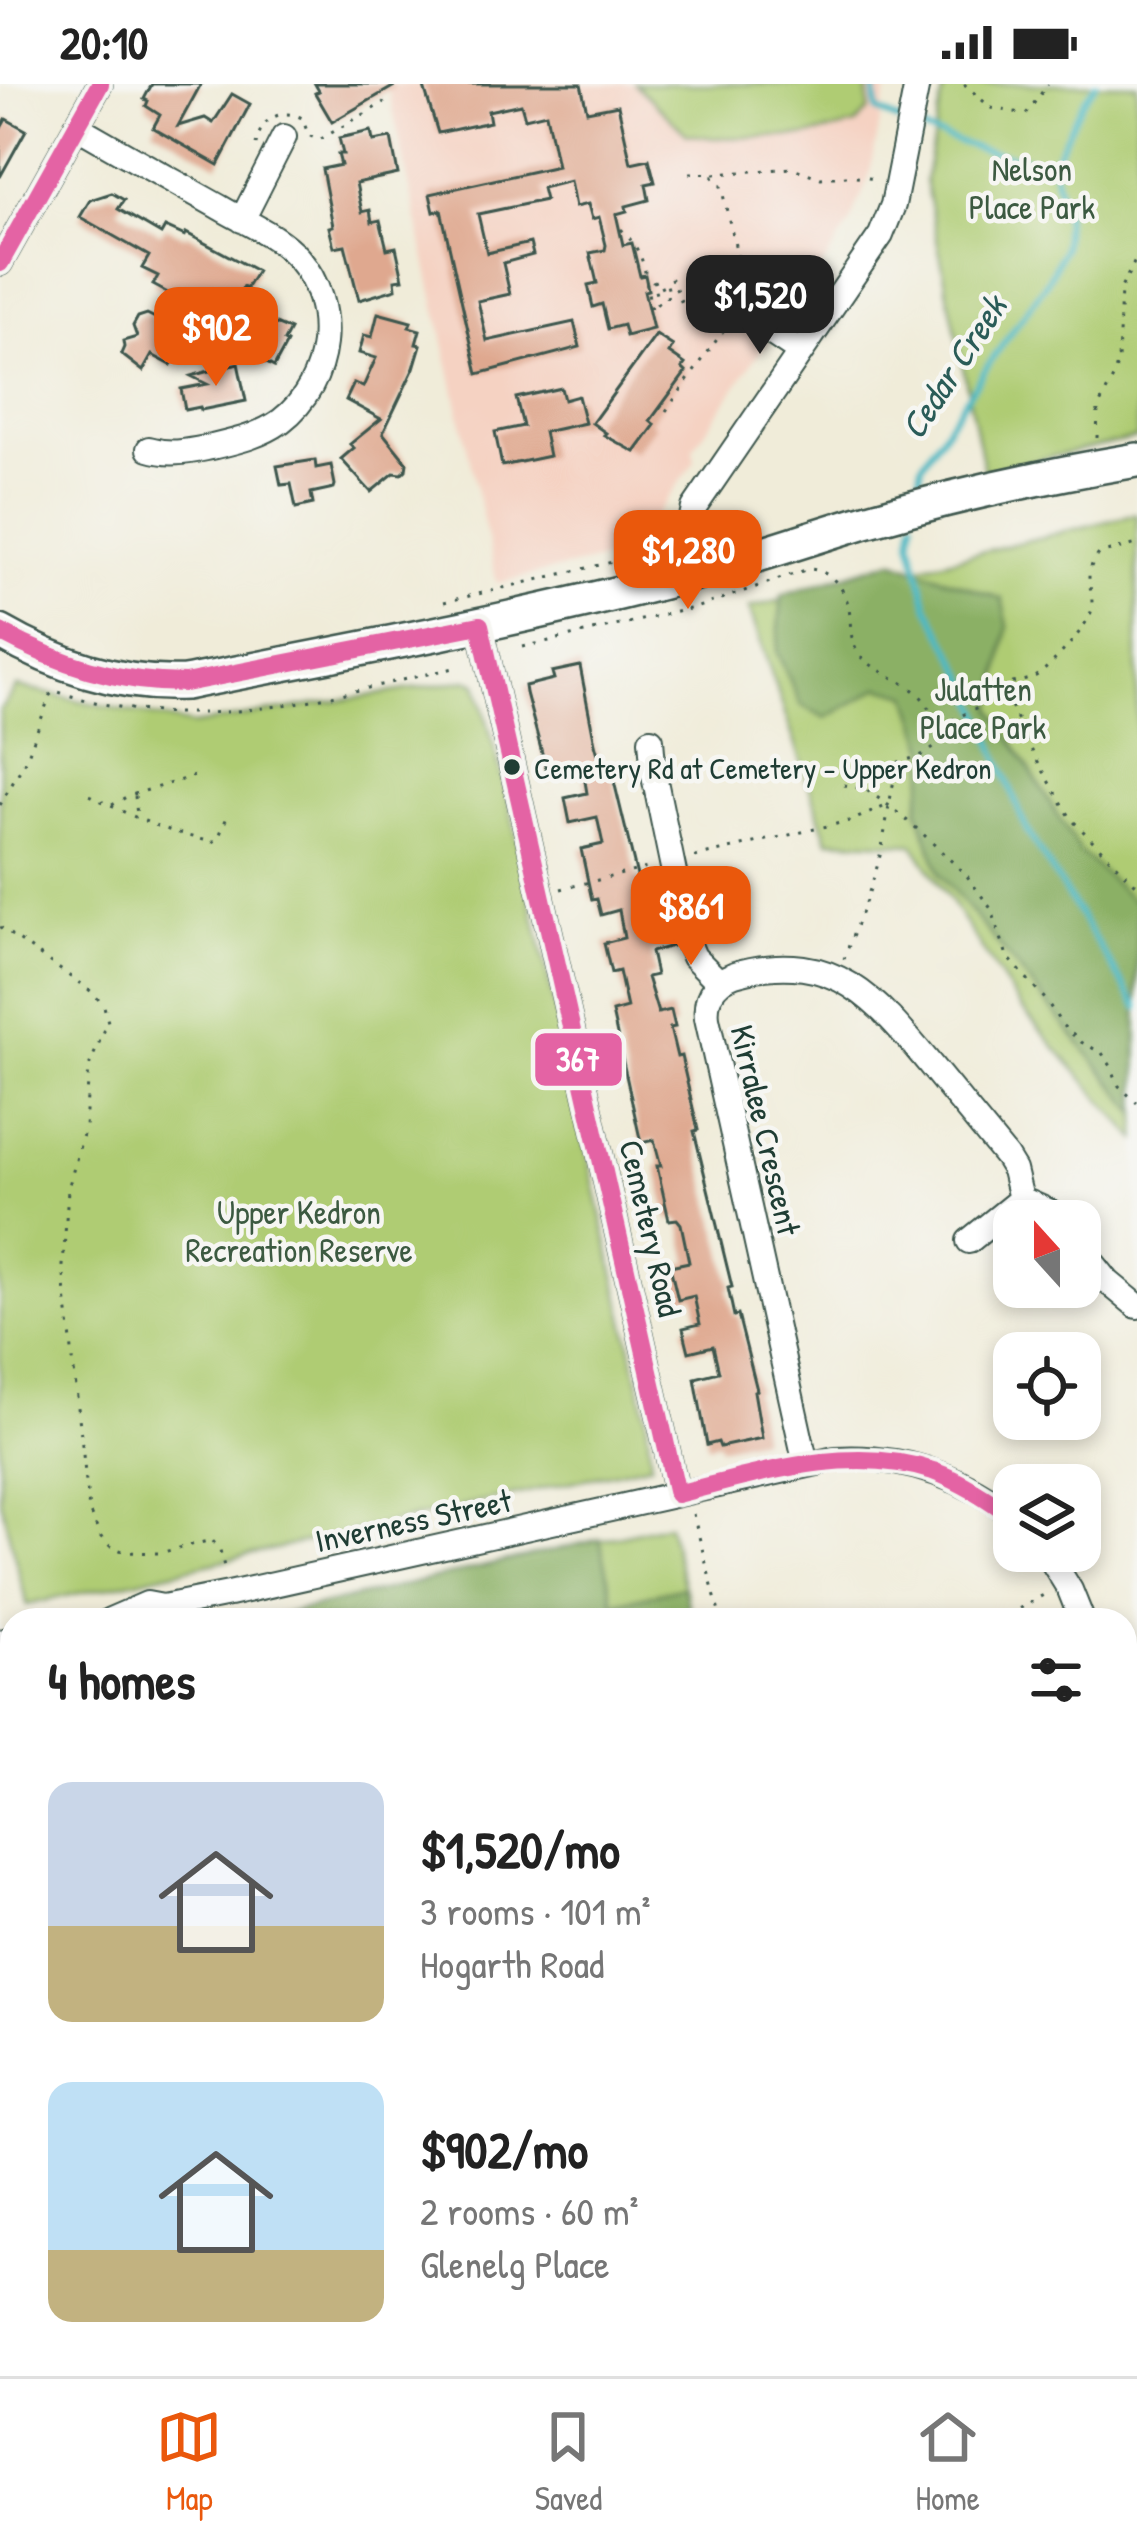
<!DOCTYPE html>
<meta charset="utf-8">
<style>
:root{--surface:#fff;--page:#f6f6f6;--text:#222;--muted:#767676;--line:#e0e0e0;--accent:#ea580c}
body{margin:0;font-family:"Patrick Hand",sans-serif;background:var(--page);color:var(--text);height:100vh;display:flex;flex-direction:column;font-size:45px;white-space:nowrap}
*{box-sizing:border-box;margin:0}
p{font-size:39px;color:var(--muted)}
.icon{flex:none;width:66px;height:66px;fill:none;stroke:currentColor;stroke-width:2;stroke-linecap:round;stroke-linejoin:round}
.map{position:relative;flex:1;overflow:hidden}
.panel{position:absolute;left:0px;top:1524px;width:1137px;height:768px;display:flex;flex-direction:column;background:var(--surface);border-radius:36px 36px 0 0;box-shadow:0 6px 18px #0003}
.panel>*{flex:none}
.needle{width:78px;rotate:339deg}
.tools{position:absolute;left:993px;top:1116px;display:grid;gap:24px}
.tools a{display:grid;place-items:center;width:108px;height:108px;border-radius:24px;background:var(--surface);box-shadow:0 6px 18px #0003;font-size:60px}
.price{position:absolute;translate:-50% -102px;padding:0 27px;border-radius:24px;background:var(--accent);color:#fff;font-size:39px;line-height:78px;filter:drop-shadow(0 3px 6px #0008)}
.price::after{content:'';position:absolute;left:50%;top:72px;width:36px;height:27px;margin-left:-18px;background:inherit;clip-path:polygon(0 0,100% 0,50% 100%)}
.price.selected{background:#222;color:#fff}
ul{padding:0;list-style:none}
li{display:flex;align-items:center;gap:36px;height:300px;padding:0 48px}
li span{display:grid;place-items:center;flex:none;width:336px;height:240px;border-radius:24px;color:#555}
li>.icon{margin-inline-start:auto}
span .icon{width:144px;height:144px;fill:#fffc;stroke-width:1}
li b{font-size:51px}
h2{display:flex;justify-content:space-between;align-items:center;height:144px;padding:0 48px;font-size:51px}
.status{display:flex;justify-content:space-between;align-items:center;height:84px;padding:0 60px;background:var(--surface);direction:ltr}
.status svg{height:33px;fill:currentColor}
.tabs{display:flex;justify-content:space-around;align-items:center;height:168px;border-top:3px solid var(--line);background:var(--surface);font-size:33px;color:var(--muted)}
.tabs a{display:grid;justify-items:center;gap:6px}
.tabs .selected{color:var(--accent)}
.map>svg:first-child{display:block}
</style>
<div class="status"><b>20:10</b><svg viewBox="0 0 49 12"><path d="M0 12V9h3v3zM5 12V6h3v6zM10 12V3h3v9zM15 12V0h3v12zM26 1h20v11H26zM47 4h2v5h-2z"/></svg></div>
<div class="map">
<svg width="1137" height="2292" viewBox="0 0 1137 2292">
<rect width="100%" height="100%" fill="#f6f6f2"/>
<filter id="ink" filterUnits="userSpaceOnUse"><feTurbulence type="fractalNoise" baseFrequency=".00833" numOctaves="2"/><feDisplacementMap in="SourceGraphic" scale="24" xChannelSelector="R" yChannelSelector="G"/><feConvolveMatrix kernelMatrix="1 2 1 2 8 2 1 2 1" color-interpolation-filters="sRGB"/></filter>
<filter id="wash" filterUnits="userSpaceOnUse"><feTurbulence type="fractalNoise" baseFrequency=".004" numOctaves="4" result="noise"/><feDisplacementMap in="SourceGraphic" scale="48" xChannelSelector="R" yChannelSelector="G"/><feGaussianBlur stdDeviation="2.7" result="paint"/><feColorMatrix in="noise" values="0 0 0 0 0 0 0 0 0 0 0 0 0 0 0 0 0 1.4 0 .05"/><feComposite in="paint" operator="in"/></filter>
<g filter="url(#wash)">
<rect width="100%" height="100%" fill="#f0ecd9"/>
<path fill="#f5d2c2" d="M387,0H888L869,93L850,140L775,255L770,253L693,365L695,377L628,470L497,499Z"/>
<path fill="#afcc73" stroke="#678454" stroke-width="3" d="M635,0H867L869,26L856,41L808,52L713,54L687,50Z
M945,0H1137V354L984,387L925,96Z
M1137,430V1056L1021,924L913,760L828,756L749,524Z
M466,596L477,599L509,719L646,1330L651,1380L27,1521L0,1415V626L17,603L193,641Z
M668,1440L684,1503L614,1520L600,1456Z
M5,1979L12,1980V2253L0,2256V1983Z
M1137,2157V2292H1026L1023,2280H1125V2164Z"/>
<path fill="#8bb065" stroke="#55764c" stroke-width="3" d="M893,476L1002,515L1008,542L993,625L1080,768L1137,820V1029L940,790L918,726L928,668L909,611L880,603L826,634L801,621L777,568L782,511Z
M600,1455L614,1519L684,1503L692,1536H259Z"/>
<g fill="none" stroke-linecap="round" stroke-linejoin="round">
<path stroke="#4bb9c4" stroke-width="6" d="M874,0L877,27L903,39
M915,44L983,66L1052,80
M917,411L922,380L991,277L1047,198L1063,165L1065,132L1052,80L1082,19L1096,0
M914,436L911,456L928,522L969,598L1027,747L1137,923"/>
</g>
<g id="blocks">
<path fill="#dfa88f" d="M152,0H201L178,42L205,34L213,39L232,10L250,20L218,81L153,44L160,31L146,22L148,17L144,15Z
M315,0H398L332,38L315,9L319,7Z
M423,0H581L587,27L618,21L631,79L649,75L655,98L646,100L649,116L626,122L627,127L616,130L623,161L632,159L640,192L645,191L648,206L644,207L653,245L626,252L623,241L608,245L602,220L593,223L588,201L597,199L590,169L605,166L606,161L599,133L592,135L588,120L575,123L570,97L542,104L545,116L478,130L487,169L530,159L533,171L503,179L510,210L478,217L487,257L574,238L580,263L478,290L441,126L434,128L430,110L557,82L546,29L525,34L521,20L488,27L490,38L438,49Z
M6,35L26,46L0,93V46Z
M371,47L373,57L391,54L398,90L356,99L362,128L370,126L372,138L380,136L387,165L396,163L403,195L395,196L396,205L359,216L345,161L334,163L329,143L333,142L322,85L341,81L338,70H343L339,54Z
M112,109L124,116L118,125L161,150L165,143L185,152L186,149L257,187L246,205L243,203L224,237L255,254L266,236L290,246L284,257L287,259L274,283L185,235L192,222L153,201L158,192L142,184L149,172L80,133L90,116Z
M378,229L411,238L409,243L420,246L416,260L421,261L414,284L383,349L407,379L406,386L402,390L394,389L371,408L341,375L354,364L350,360L381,335L346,316L354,299L363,303L376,274L359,269L364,251L372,253Z
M147,230L181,247L173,261L180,265L171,281L152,271L143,287L121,270L124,263L123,257L137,253L133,242L138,233Z
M656,251L673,262L669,269L685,280L682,284L686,288L650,337L655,341L635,368L604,351L606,349L592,339Z
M238,279L246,317L201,326L200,323L185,326L181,305L207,300L191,292Z
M561,304L564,316L578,312L585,339L544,348L549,372L502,382L495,348L523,342L516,314Z
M315,376L316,384L331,381L335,401L334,404L311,409L313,420L296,424L291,400L281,401L277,382Z
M580,582L595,660L604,691L612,689L638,796L642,795L652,848L668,847L672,862L651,868L656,891L647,893L658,929L671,926L675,943L670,944L677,973L681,972L698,1046L694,1047L732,1203L728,1204L734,1232L738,1231L757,1306L754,1307L762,1354L720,1363L718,1358L707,1361L695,1294L719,1288L713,1262L689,1268L683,1244L700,1240L694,1212L678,1216L670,1182L689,1178L681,1140L677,1135L669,1136L657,1082H661L654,1056L641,1059L612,928L627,924L619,887L611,889L604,859L624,854L619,826L601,831L597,815L592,816L581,765L603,760L597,733L570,739L565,714L587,709L582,680L547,688L526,609L525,602L554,595L552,588Z"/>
</g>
</g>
<g filter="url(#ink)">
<use href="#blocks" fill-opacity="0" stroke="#3e574d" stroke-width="3"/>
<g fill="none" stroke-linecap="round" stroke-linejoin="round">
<g stroke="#3e574d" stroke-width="28">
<path id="minor" d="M76,42C124,70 173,97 221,124C246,139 278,151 298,174C340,222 331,299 281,337C260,352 237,357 212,363C190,367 171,372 149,365
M242,136L284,53
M0,179L100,0
M740,228L800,268
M701,489L690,442L694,424L881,151L893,121L917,0
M480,541L677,1410
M651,656L654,692L689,861L694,873L719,898
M969,1157L1021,1115
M1080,1163L1108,1198L1137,1222
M806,1380L707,934C704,909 719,893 742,888C835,866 876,915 929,979C955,1011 981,1042 1006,1073L1014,1086L1021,1115L1048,1127L1058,1137
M1046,1467L1070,1506L1082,1536
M110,1536L147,1520L163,1523L229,1510L835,1375C902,1371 962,1391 1014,1433
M0,1558L12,1555
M1125,1724V1749
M1125,1854L1137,1860
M0,1902V1911
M1125,2143L1137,2137
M218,2280L220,2292
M382,2292L383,2280
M628,2292L643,2280"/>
</g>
<g stroke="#3e574d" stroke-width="38">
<path id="major" d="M0,548C57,581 119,602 185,599C344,568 503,539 659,499C730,482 799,457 869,436C956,411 1048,391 1137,376"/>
</g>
<path stroke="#3e574d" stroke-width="3" stroke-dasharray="3 9" stroke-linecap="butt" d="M964,0L991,24L1026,30L1048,0
M310,52L319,56L385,18
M256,61C260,36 279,23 302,34L309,52
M690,89L715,90L793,84L821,94L846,92L878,95
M712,92L721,102L746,208
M621,145C649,173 644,191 651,226L658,219L653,198L658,196L666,213L670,212L666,197L672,195L683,222L687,220V208L691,207L721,228
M666,327L723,247L710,222
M1097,354L1098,324L1114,292L1118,276L1121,204L1137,173
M444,518L629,474L658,471
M523,563L698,523L808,485C827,485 843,501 848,520C852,535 848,552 857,567C871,588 901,593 919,611C930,621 937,639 942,652C934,670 917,673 899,678C888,713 887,748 877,783C868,814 855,844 844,875
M1007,610L1012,599C1021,597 1031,596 1039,590C1053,580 1090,541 1092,524C1093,499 1081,492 1099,470L1137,460
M941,641L1006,611L1033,669L1072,736L1137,801
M844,701L865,705L888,721L921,748L967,792L992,826L1007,872L1046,916L1062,941L1081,958L1102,969L1111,982L1119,1002L1137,1019
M90,711C129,732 169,749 213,758L218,755L229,728
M135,712L137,732
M0,721L27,674L50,611L55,607C96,620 140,629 183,629C276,631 370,602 459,583
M112,721L128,712L201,690
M695,773L853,736L888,721
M561,805L651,783
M0,843L92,908L104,922L108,938L89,982L85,1043L68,1105L63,1182L89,1427L101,1453L110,1462L125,1468L159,1469L212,1456L220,1466L225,1487
M693,1430L721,1536
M998,1536L1049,1508
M0,2012L12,2029
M0,2232L12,2228"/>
<use href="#minor" stroke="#fff" stroke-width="24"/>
<use href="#major" stroke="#fff" stroke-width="33"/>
<g stroke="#f6f6f2" stroke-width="27">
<path id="bus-1" d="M0,179L100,0
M480,541L677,1410
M0,548C59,580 118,599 185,599L480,541
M677,1410C758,1390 850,1359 933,1387C963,1398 988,1415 1014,1433"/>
</g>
<use href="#bus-1" stroke="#e463a4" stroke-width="18"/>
</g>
</g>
<circle fill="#1f3d34" stroke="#f6f6f2" stroke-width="4.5" cx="512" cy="683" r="10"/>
<g text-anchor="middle" stroke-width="9" stroke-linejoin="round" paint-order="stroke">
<g font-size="30" fill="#1f3d34" stroke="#f6f6f2" text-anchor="start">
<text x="534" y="695">Cemetery Rd at Cemetery - Upper Kedron</text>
</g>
<g font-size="33" fill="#3c5a41" stroke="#f6f6f2">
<text x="1032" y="97">Nelson<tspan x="1032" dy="38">Place Park</tspan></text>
<text x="983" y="617">Julatten<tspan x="983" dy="38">Place Park</tspan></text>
<text x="299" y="1140">Upper Kedron<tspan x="299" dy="38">Recreation Reserve</tspan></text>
</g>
<g font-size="33" fill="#1f3d34" stroke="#f6f6f2">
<text transform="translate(766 1046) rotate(77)" y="12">Kirralee Crescent</text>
<text transform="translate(651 1144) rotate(77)" y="12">Cemetery Road</text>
<text transform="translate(413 1436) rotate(-12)" y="12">Inverness Street</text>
</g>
<g font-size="36" font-style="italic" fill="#2a5c58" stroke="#f6f6f2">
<text transform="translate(953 283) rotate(-57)" y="13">Cedar Creek</text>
</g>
</g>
<rect stroke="#f6f6f2" stroke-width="4.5" x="533" y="947" width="91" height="57" rx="12" fill="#e463a4"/>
<g font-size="33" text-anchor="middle" font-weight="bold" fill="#fff">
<text x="578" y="987">367</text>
</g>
</svg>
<div class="tools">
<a><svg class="needle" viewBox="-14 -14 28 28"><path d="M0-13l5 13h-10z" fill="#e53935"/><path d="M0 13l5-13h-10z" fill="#767676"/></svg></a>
<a><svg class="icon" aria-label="locate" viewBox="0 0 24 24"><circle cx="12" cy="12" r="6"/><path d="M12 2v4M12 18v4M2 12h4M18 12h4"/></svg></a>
<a><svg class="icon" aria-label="layers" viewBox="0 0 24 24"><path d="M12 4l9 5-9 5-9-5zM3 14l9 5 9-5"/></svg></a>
</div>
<b class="price selected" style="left:760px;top:273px">$1,520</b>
<b class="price" style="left:216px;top:305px">$902</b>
<b class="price" style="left:688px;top:528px">$1,280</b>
<b class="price" style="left:691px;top:884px">$861</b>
<section class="panel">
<h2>4 homes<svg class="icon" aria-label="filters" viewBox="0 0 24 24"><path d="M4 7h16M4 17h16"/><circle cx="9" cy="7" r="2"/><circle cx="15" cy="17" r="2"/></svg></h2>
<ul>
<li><span style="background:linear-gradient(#c9d6e8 60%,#c2b280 0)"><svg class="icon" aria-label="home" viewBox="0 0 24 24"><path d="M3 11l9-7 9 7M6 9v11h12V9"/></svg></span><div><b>$1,520/mo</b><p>3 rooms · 101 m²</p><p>Hogarth Road</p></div></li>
<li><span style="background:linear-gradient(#bfe0f5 70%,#c2b280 0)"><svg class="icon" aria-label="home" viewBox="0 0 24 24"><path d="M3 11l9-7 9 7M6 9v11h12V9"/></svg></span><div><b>$902/mo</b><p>2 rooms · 60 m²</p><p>Glenelg Place</p></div></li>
</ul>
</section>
</div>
<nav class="tabs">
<a class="selected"><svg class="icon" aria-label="map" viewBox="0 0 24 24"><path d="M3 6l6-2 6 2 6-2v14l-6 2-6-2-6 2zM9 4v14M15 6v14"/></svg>Map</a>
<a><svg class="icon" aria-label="saved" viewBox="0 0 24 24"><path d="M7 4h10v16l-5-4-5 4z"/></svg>Saved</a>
<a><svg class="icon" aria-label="home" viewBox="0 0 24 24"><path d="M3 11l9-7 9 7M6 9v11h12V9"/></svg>Home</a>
</nav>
